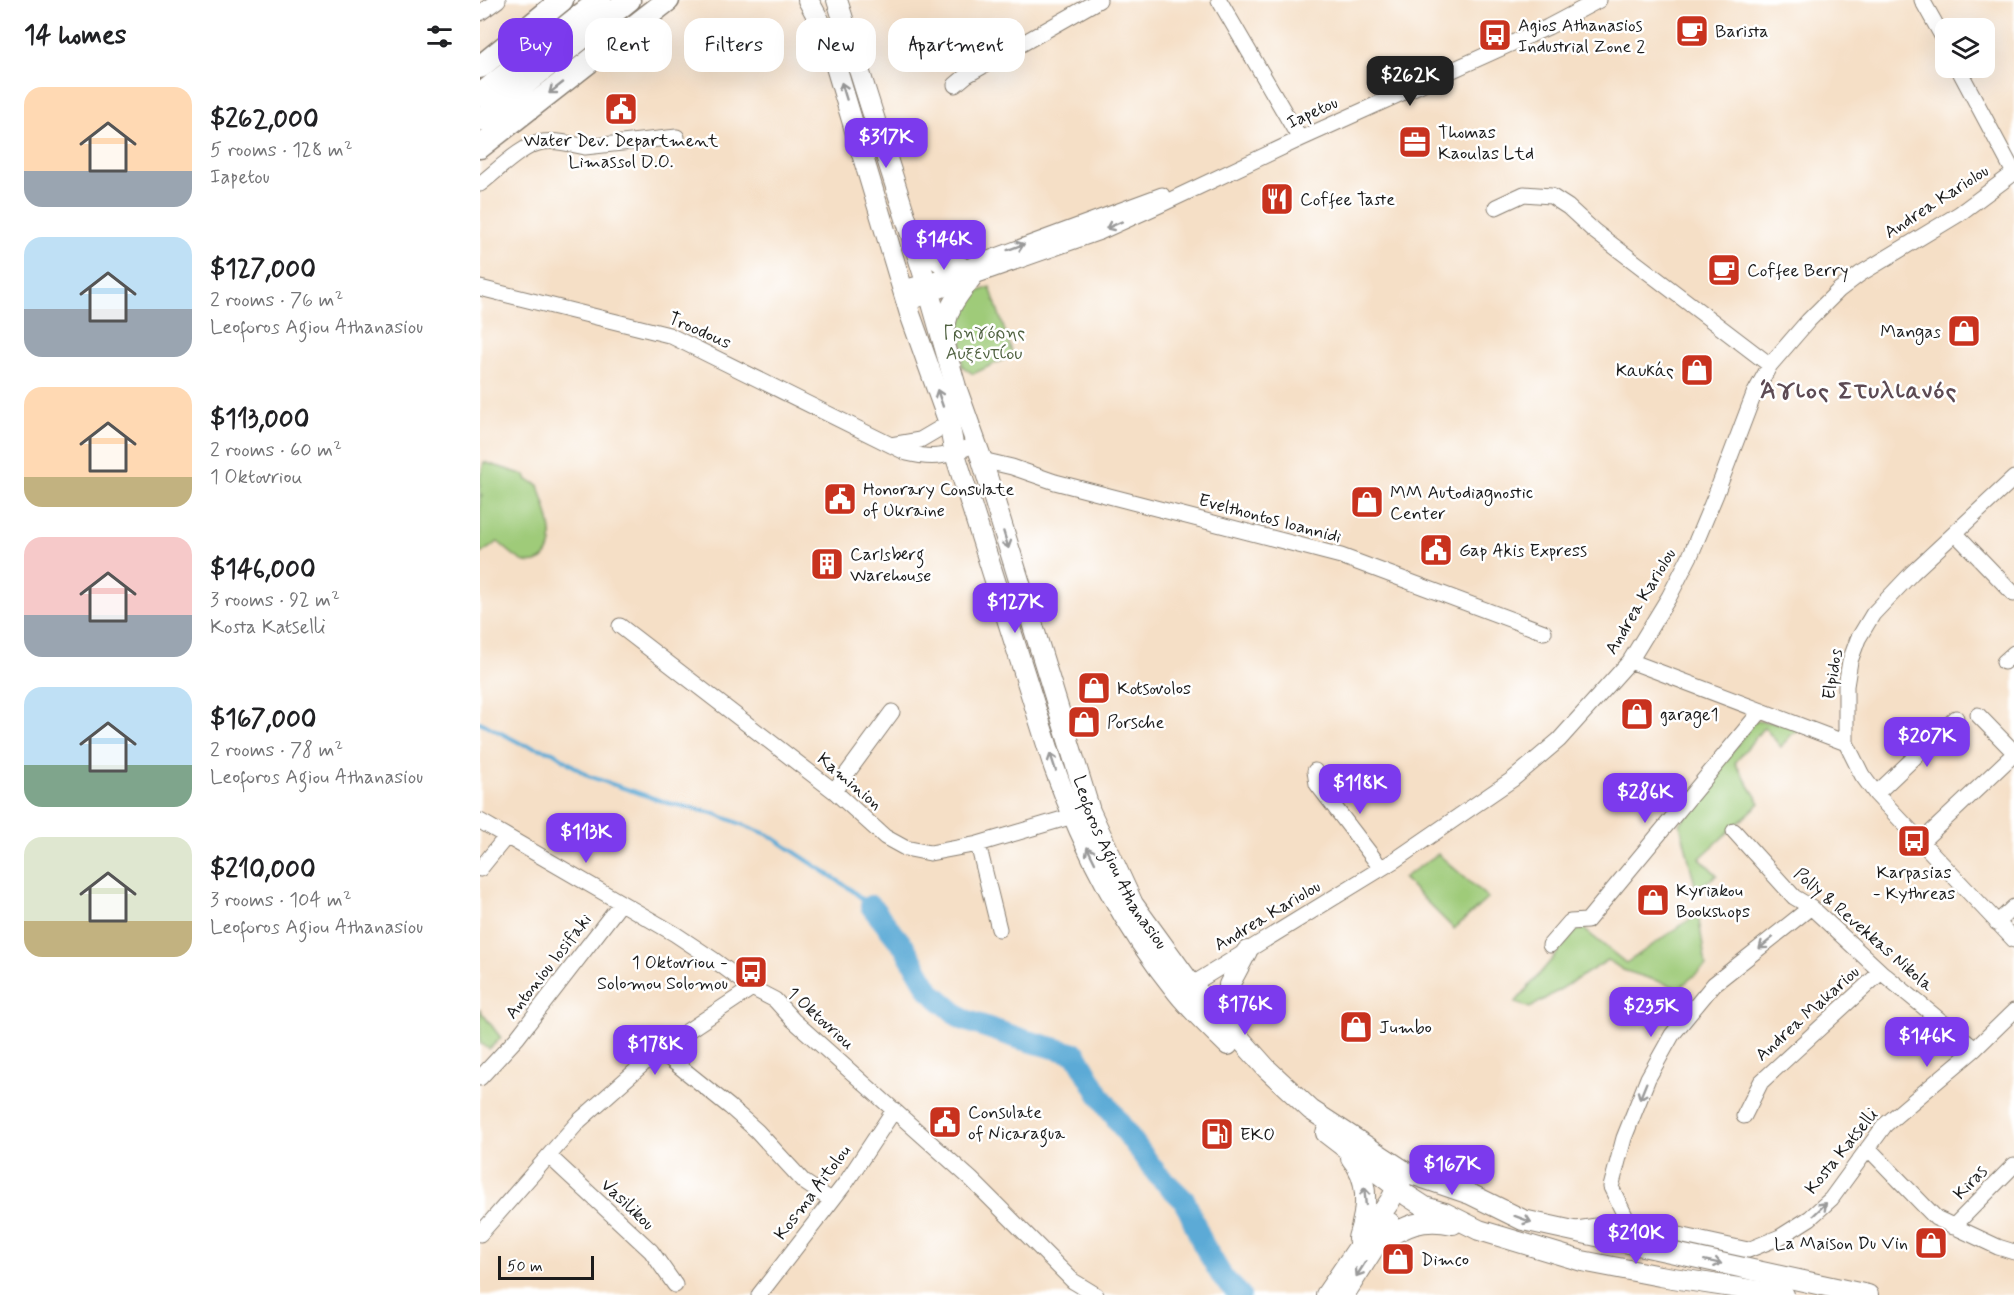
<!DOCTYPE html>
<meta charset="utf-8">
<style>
:root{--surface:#fff;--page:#f6f6f6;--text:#202124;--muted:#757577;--accent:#7c3aed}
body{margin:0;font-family:Mynerve,sans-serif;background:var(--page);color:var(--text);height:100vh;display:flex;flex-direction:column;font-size:22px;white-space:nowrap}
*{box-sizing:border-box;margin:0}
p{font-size:20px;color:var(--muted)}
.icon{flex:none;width:33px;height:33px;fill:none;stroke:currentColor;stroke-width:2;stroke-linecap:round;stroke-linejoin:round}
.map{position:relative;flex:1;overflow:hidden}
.side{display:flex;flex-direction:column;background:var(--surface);width:480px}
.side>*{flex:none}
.banner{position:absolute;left:18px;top:18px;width:570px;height:54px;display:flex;gap:12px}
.controls{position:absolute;left:1455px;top:18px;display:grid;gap:12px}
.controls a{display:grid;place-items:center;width:60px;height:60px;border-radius:12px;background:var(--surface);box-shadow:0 6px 24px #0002;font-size:30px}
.scale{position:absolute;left:18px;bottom:15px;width:96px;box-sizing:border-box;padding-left:6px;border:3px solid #1c1c1c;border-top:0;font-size:16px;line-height:21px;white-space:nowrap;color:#1c1c1c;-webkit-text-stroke:4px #fff;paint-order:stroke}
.price{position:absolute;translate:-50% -51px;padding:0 14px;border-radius:12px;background:var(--accent);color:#fff;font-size:20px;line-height:39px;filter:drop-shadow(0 2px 3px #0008)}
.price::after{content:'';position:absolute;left:50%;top:36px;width:18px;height:14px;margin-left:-9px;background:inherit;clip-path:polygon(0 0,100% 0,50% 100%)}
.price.selected{background:#222;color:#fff}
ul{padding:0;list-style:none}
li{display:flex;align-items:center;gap:18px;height:150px;padding:0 24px}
li span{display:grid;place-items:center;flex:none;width:168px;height:120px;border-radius:18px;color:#555}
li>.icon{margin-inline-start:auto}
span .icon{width:72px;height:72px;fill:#fffc;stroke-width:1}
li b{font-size:26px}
h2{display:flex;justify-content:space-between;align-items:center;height:72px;padding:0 24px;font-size:26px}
.pill{padding:0 21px;border-radius:18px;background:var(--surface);box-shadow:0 6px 24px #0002;font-size:21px;line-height:54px}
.pill.selected{background:var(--accent);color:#fff}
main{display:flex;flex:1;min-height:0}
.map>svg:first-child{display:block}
</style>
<main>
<section class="side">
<h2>14 homes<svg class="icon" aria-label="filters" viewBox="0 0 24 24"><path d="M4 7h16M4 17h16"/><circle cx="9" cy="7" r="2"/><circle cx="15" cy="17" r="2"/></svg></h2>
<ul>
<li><span style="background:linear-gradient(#ffd9b3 70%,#9aa5b1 0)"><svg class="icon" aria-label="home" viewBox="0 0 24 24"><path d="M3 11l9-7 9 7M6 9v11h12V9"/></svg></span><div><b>$262,000</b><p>5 rooms · 128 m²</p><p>Iapetou</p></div></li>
<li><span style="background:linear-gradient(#bfe0f5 60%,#9aa5b1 0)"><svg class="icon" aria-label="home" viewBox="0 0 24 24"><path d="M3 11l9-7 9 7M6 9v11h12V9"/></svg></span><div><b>$127,000</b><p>2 rooms · 76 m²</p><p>Leoforos Agiou Athanasiou</p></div></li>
<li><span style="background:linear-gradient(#ffd9b3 75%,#c2b280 0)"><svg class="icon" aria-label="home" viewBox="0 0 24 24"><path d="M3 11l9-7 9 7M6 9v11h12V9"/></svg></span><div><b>$113,000</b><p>2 rooms · 60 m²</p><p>1 Oktovriou</p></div></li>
<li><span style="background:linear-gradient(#f6c9c9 65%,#9aa5b1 0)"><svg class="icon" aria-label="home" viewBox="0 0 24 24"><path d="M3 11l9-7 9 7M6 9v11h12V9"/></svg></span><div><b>$146,000</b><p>3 rooms · 92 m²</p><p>Kosta Katselli</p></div></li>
<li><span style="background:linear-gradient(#bfe0f5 65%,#7fa58c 0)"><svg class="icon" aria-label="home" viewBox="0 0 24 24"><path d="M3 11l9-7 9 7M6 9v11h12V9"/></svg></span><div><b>$167,000</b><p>2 rooms · 78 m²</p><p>Leoforos Agiou Athanasiou</p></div></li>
<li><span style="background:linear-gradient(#dfe7d0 70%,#c2b280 0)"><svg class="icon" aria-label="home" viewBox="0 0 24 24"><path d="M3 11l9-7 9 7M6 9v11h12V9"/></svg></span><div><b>$210,000</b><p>3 rooms · 104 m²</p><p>Leoforos Agiou Athanasiou</p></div></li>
</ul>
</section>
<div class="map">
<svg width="1534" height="1295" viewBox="0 0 1534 1295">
<rect width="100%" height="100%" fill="#fff"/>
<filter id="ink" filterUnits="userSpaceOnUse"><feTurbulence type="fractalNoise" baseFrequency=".0167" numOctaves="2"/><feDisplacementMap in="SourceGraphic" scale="12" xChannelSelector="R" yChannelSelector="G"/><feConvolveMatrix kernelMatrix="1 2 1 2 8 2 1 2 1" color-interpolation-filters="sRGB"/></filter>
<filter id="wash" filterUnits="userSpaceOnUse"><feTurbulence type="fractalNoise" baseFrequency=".008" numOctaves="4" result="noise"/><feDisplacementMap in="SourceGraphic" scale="24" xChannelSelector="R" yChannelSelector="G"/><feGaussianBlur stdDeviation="1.35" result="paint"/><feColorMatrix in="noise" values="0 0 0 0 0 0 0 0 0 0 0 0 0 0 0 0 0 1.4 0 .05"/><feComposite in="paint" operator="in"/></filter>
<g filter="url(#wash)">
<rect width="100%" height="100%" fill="#f5dfc6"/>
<path fill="#9fcb79" stroke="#5e744a" stroke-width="1.5" d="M510,287L533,355L493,374L482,366V338L477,314L484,302L500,291Z
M4,462L45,475L47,480L59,485C64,506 84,548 59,561C54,563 50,563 45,562C36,559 26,548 18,542L0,554V496H2L0,494V477Z
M1274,721L1302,723L1320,731L1313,733L1301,747L1284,727L1255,763L1280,803L1220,858L1237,875L1216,889L1200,824Z
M958,854L1008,898L974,929L923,878Z
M1218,914L1226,966L1199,988L1143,970L1128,960L1050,1008L1035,1003L1100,926L1146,963Z
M0,1010L21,1038L9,1049L0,1043Z"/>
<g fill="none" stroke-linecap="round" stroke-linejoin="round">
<path stroke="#5caad6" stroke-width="4" d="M0,722L42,744L73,752L108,776L188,803L233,813L289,835L369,888L391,906"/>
<path stroke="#5caad6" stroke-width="22" d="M391,906L425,948L450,991L482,1019L544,1040L596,1054L619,1094L643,1128L677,1174L705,1201L723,1244L743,1278L760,1295"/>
</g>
</g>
<g filter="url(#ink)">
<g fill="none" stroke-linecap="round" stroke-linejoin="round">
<g stroke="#887e71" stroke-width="17">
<path id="minor" d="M739,0L820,139
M1442,0L1466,43
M0,13L18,0
M1478,68L1534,173
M475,85L487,75L619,0
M0,184C16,172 43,144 63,142C76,140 92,144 105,147L197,137
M1016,207L1044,194L1071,196L1088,207L1114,231L1290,365
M0,288L189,335L427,453C455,460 470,456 495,444
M423,288L446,282L682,195
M427,304L492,277L620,232L682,204L820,139L1068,27L1119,0
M411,445L440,440L469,423
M502,460L532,467L575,482L861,556L1064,632
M1534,478L1432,573L1393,614L1378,639L1370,661L1366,686V743L1382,775L1396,794L1534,940
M1476,534L1534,594
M140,626L354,791L405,837L425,848L450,853L498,844L603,813
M1150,661L1366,743
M1524,662L1534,653
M1498,715L1534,752
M835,771L837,784L901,868
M354,791L412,712
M1396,794L1476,718
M0,821L195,934L234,960L272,988L295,1000L313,1020L491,1179L593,1281L616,1295
M1254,831L1314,897L1331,907L1401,972L1495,1049
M1441,842L1534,754
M498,844L519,929
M0,869L26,837
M1517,923L1534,907
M1070,945L1090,922L1107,921L1280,712
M703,990L915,860L1033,779L1079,740L1150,661L1189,597L1211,554L1236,494L1274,394L1290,365L1328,321L1359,290L1380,274L1479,214L1534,173
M179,1050L250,1107L277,1131L324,1182L351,1200
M0,1078L37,1038L141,903
M1264,1116L1281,1082L1401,972
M1388,1148L1456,1218L1518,1247L1534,1252
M69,1156L171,1251L195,1285
M1149,1224L1131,1187L1144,1138L1168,1078L1192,1035L1234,984L1331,907
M1473,1227L1534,1165
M1097,1229L1129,1224H1149L1268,1250L1300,1237L1330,1218L1351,1199L1405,1125L1495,1049L1534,1011
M0,1234L99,1121L179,1050L272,988
M279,1295L367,1181L414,1110"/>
</g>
<g stroke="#887e71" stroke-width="22">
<g id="major">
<path d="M328,0L339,20L354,60L430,314L469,423L475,454L574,767C603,848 643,925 697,992C712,1011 731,1028 748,1045"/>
<path id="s1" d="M357,0L446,282L476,387L502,460L610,811L653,904L711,984L787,1069L831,1110L926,1172L990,1194L1043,1220L1388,1295"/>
<path d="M432,229L459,261L465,265L481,267"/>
<path d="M464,335C467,307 475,299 492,277"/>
<path d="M753,1031L749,1008V985L767,951"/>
<path d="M846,1133L928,1196L945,1207L965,1213L999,1230L1102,1261L1180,1276L1304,1295"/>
<path d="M871,1158C891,1181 887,1211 878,1238"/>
<path d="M899,1242C925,1226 942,1217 973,1224"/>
<path d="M846,1295L910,1201L923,1177"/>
<path d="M864,1295L910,1223"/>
</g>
</g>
<g stroke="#887e71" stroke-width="25">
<path id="highway" d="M0,67L82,0
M0,95L120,0
M0,120L149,0
M0,147L188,0"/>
</g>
<use href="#minor" stroke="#fff" stroke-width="15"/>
<use href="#major" stroke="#fff" stroke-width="20"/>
<use href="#highway" stroke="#fff" stroke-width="22"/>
</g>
<defs><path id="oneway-shaft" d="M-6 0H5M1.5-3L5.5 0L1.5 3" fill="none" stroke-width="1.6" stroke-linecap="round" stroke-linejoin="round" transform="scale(1.5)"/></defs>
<g stroke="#999">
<use href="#oneway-shaft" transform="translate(76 88) rotate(142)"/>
<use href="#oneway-shaft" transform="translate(364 91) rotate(-107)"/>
<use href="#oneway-shaft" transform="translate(634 225) rotate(156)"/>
<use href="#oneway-shaft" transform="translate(536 247) rotate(-20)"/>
<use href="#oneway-shaft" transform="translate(460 398) rotate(-109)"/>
<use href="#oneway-shaft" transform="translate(526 540) rotate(73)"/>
<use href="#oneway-shaft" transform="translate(573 762) rotate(-108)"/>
<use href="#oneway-shaft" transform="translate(611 855) rotate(-116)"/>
<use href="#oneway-shaft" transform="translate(1286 943) rotate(141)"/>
<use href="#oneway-shaft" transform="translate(1163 1091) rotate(112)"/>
<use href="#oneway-shaft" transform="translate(885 1196) rotate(-95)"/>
<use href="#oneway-shaft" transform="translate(1340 1209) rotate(-44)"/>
<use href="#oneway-shaft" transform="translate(1043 1219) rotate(20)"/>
<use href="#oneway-shaft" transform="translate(1233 1262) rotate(12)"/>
<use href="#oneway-shaft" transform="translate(881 1269) rotate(122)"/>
</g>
</g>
<defs>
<g id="cafe-square" transform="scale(1.725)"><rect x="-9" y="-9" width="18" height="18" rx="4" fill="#c8321e" stroke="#fff"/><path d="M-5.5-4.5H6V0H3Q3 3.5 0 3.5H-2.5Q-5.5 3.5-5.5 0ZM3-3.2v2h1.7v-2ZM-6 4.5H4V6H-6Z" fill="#fff"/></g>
<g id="bus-square" transform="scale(1.725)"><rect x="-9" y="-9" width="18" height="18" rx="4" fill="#c8321e" stroke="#fff"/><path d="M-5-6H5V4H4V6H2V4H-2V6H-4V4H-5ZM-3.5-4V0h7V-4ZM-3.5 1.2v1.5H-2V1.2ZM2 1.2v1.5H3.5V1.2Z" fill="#fff"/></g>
<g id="civic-square" transform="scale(1.725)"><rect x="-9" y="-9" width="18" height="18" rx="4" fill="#c8321e" stroke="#fff"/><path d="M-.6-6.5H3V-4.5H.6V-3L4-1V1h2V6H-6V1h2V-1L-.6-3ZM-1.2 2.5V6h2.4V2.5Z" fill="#fff"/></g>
<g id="office-square" transform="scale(1.725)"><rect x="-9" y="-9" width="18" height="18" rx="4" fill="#c8321e" stroke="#fff"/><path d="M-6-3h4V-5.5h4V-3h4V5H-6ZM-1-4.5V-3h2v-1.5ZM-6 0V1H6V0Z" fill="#fff"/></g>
<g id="restaurant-square" transform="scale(1.725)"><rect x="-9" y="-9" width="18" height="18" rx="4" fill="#c8321e" stroke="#fff"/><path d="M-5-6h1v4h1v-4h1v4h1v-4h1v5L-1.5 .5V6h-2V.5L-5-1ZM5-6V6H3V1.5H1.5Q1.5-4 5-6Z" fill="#fff"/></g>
<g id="shop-square" transform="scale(1.725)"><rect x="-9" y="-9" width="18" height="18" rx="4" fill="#c8321e" stroke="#fff"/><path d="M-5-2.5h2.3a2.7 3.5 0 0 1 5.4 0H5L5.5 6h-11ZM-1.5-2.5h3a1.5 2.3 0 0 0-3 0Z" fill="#fff"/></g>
<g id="building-square" transform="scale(1.725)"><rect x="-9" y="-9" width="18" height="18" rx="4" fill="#c8321e" stroke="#fff"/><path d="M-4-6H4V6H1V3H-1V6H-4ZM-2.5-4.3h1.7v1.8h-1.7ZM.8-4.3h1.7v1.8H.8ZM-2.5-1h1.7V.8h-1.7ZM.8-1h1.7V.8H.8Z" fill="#fff"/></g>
<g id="fuel-square" transform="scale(1.725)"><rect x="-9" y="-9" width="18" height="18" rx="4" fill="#c8321e" stroke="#fff"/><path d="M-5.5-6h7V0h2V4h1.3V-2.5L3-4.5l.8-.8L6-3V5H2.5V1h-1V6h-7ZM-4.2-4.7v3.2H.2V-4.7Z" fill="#fff"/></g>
</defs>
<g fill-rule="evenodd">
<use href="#cafe-square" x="1212" y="31"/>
<use href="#bus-square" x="1015" y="35"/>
<use href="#civic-square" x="141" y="109"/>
<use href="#office-square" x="935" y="142"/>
<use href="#restaurant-square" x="797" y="199"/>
<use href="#cafe-square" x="1244" y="270"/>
<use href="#shop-square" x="1484" y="331"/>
<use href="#shop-square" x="1217" y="370"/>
<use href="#civic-square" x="360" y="499"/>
<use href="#shop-square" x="887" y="502"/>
<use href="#civic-square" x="956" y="550"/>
<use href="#building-square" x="347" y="564"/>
<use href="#shop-square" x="614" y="688"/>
<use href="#shop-square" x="1157" y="714"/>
<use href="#shop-square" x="604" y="722"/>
<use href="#bus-square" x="1434" y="841"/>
<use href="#shop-square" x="1173" y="900"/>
<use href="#bus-square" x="271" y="972"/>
<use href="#shop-square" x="876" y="1027"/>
<use href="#civic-square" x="465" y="1122"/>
<use href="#fuel-square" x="737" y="1134"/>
<use href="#shop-square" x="1451" y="1243"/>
<use href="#shop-square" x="918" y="1259"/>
</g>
<g text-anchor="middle" stroke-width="5" stroke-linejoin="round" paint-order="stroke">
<g font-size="18" fill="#1c1c1c" stroke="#fff" text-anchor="start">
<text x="1038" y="31">Agios Athanasios<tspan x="1038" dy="21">Industrial Zone 2</tspan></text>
<text x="1235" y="37">Barista</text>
<text x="958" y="138">Thomas<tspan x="958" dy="21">Kaoulas Ltd</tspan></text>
<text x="141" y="146" text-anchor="middle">Water Dev. Department<tspan x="141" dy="21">Limassol D.O.</tspan></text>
<text x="820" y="205">Coffee Taste</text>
<text x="1267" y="276">Coffee Berry</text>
<text x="1461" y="337" text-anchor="end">Mangas</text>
<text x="1194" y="376" text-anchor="end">Καυκάς</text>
<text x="383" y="495">Honorary Consulate<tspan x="383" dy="21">of Ukraine</tspan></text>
<text x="910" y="498">MM Autodiagnostic<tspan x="910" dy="21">Center</tspan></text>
<text x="979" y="556">Gap Akis Express</text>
<text x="370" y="560">Carlsberg<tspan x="370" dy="21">Warehouse</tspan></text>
<text x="637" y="694">Kotsovolos</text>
<text x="1180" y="720">garage1</text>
<text x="627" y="728">Porsche</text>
<text x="1434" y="878" text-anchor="middle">Karpasias<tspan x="1434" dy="21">- Kythreas</tspan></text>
<text x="1196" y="896">Kyriakou<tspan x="1196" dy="21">Bookshops</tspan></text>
<text x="248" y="968" text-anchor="end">1 Oktovriou -<tspan x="248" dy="21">Solomou Solomou</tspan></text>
<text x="899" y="1033">Jumbo</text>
<text x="488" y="1118">Consulate<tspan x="488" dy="21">of Nicaragua</tspan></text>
<text x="760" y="1140">EKO</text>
<text x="1428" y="1249" text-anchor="end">La Maison Du Vin</text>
<text x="941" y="1265">Dimco</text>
</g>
<g font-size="18" fill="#1c1c1c" stroke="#fff">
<text transform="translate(832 112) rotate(-25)" y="6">Iapetou</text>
<text transform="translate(1456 201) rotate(-33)" y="6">Andrea Kariolou</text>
<text transform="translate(220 330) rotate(24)" y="6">Troodous</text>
<text transform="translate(790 518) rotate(15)" y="6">Evelthontos Ioannidi</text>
<text transform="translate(1160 601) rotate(-59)" y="6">Andrea Kariolou</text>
<text transform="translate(1352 674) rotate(-81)" y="6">Elpidos</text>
<text transform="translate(370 781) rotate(40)" y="6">Kaminion</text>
<text dy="6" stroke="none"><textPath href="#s1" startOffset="909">Leoforos Agiou Athanasiou</textPath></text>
<text transform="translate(787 915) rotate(-31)" y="6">Andrea Kariolou</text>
<text transform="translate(1384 929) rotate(41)" y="6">Polly &amp; Revekkas Nikola</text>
<text transform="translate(68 966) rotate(-52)" y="6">Antoniou Iosifaki</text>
<text transform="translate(1327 1013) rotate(-42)" y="6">Andrea Makariou</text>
<text transform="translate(341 1018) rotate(42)" y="6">1 Oktovriou</text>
<text transform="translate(1361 1151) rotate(-51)" y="6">Kosta Katselli</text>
<text transform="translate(1490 1182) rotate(-46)" y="6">Kiras</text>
<text transform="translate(332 1192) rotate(-53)" y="6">Kosma Aitolou</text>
<text transform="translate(148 1204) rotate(43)" y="6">Vasilikou</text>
</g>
<g font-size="18" fill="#506241" stroke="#fff">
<text x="504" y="338">Γρηγόρης<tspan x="504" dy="21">Αυξεντίου</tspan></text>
</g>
<g font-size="24" font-weight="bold" letter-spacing="1.5" fill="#5d4b54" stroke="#fff">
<text x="1379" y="398">Άγιος Στυλιανός</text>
</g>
</g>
</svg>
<div class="controls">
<a><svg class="icon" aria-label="layers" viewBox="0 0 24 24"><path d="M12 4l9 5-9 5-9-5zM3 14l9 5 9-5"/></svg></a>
</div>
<div class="scale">50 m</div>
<b class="price selected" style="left:930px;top:107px">$262K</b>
<b class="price" style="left:406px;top:169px">$317K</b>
<b class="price" style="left:464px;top:271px">$146K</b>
<b class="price" style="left:535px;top:634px">$127K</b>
<b class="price" style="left:1447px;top:768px">$207K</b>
<b class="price" style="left:880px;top:815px">$118K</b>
<b class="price" style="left:1165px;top:824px">$286K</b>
<b class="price" style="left:106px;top:864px">$113K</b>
<b class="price" style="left:765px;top:1036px">$176K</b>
<b class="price" style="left:1171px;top:1038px">$235K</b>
<b class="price" style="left:1447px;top:1068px">$146K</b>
<b class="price" style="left:175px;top:1076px">$178K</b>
<b class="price" style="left:972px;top:1196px">$167K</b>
<b class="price" style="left:1156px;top:1265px">$210K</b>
<div class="banner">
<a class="pill selected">Buy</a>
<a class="pill">Rent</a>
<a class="pill">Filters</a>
<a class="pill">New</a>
<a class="pill">Apartment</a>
</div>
</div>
</main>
